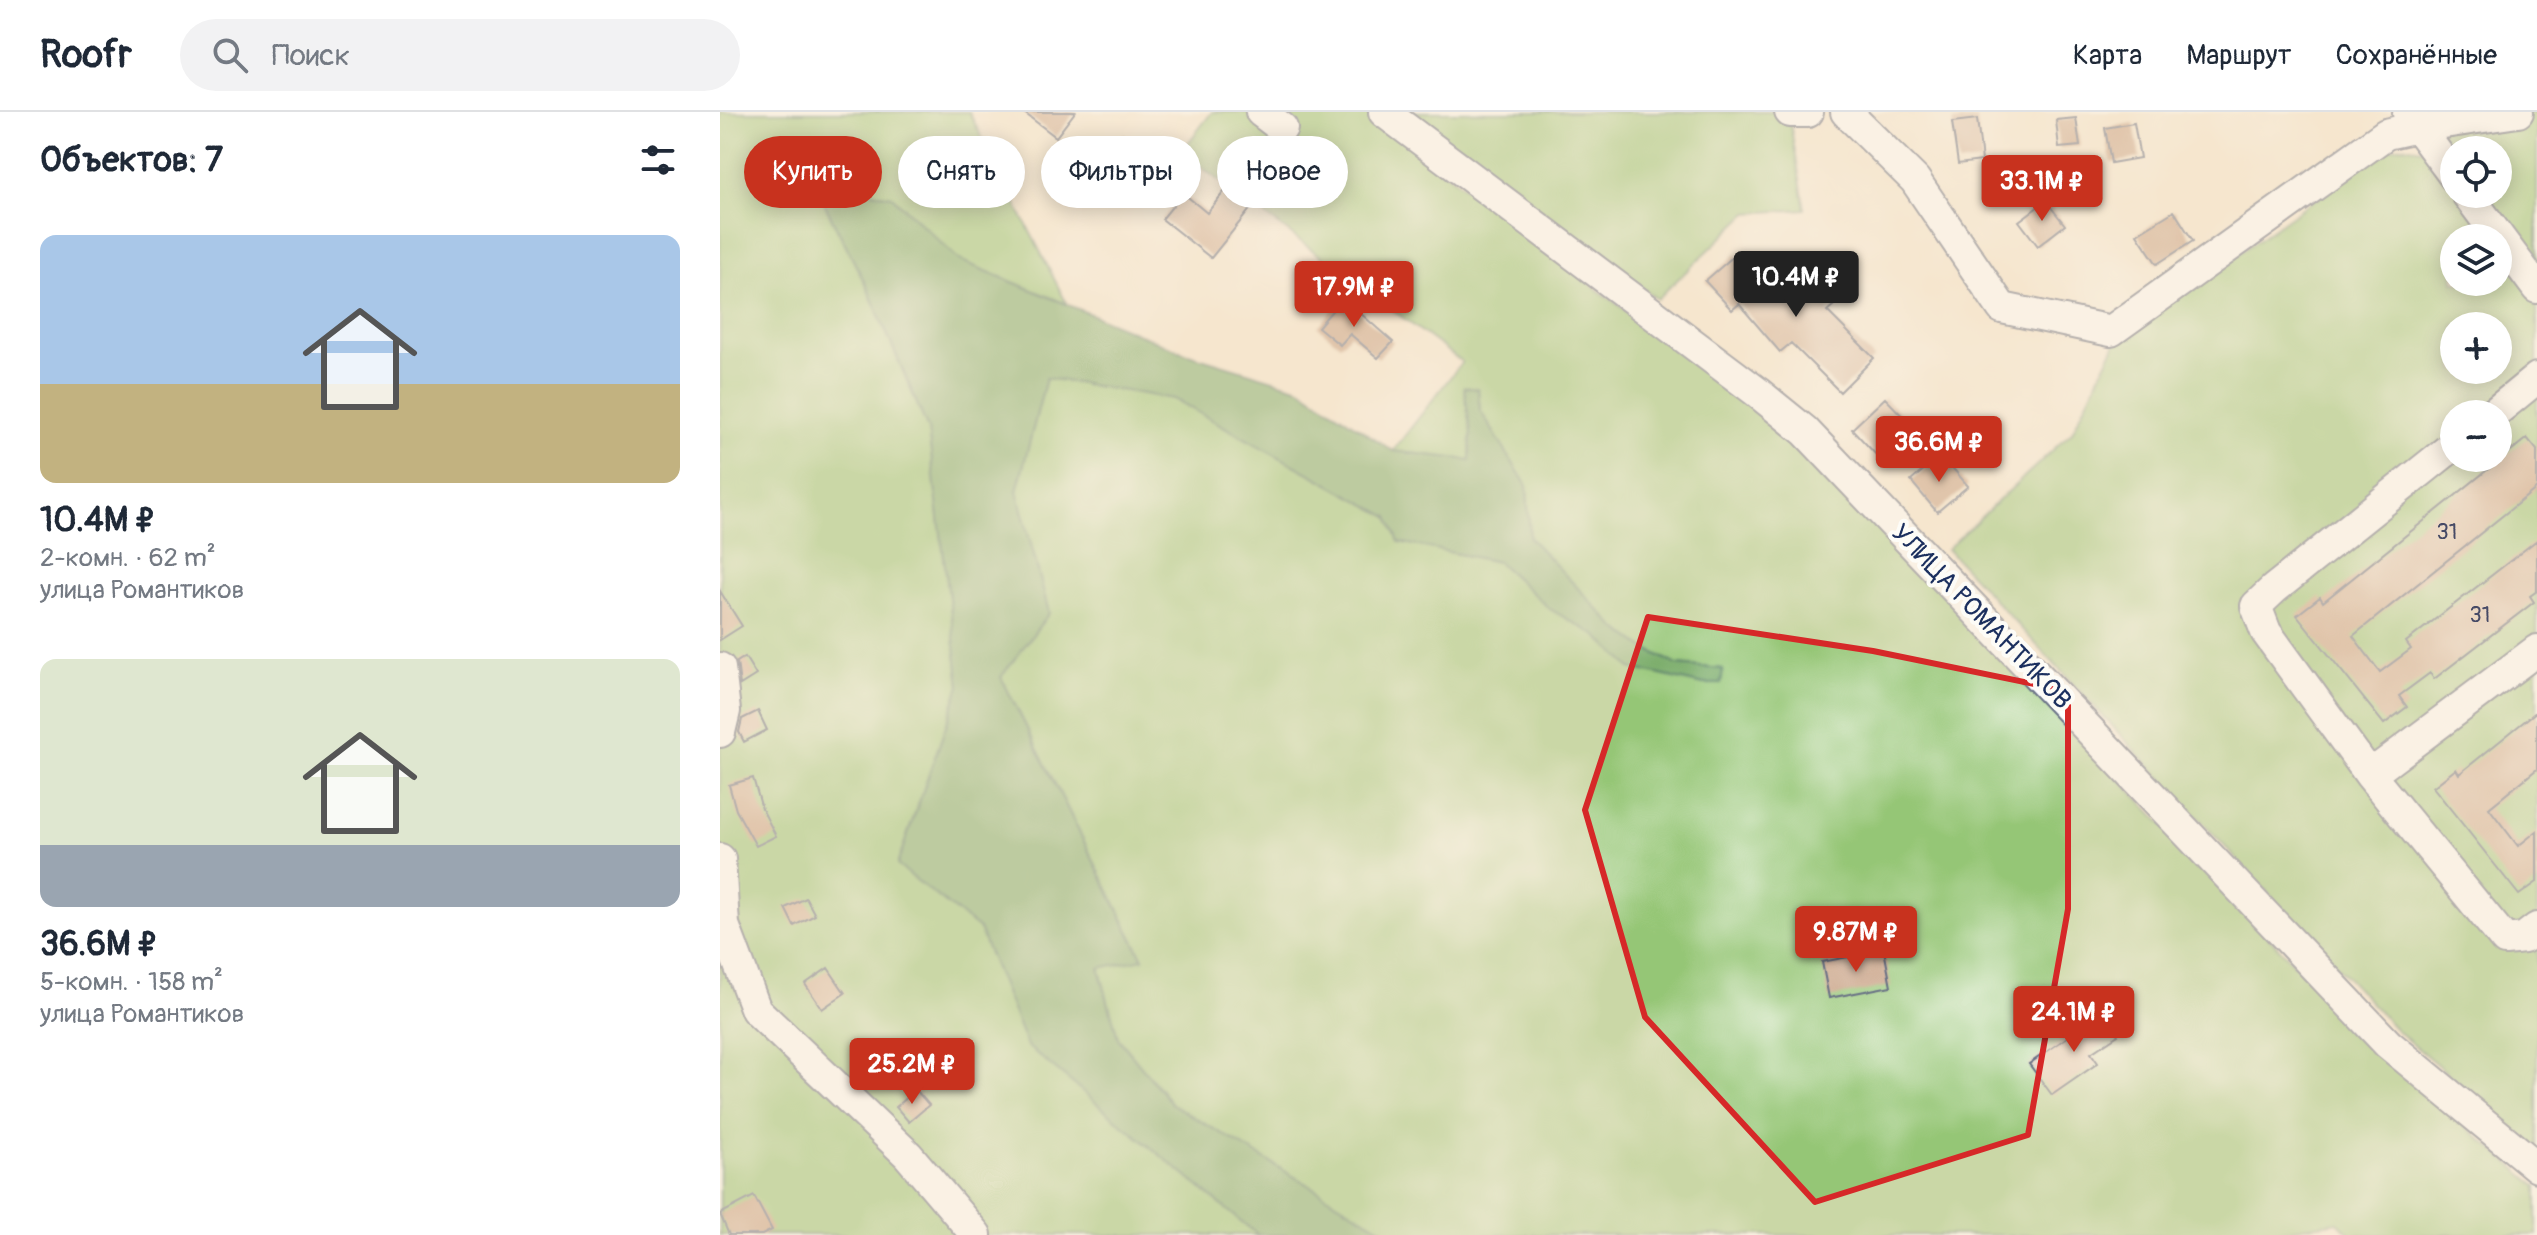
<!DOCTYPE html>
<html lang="ru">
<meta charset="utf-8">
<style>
:root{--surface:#fff;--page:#f2f2f3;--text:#1f2937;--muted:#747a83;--line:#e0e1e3;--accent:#c8321e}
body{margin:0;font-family:Pangolin,sans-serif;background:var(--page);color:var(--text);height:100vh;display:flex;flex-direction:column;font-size:30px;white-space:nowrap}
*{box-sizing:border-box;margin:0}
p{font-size:26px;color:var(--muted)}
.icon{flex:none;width:44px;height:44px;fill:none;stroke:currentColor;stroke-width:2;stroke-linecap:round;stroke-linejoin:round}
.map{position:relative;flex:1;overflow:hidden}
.sheet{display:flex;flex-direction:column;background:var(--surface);width:720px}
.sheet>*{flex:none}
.guide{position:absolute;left:24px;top:24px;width:760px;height:72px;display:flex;gap:16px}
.tools{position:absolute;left:1720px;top:24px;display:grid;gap:16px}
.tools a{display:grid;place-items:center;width:72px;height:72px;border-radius:50%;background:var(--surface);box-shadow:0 4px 20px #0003;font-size:40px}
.price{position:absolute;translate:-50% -68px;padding:0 18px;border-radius:8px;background:var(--accent);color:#fff;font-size:26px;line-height:52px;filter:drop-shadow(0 2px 4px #0008)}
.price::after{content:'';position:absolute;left:50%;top:48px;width:24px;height:18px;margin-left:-12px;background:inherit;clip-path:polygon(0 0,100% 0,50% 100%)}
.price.active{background:#222;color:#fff}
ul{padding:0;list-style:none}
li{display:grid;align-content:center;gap:16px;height:424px;padding:0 40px}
li span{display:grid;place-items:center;height:248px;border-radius:16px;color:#555}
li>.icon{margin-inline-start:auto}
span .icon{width:144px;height:144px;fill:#fffc;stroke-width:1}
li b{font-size:34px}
h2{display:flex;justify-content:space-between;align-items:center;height:96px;padding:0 40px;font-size:34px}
.tag{padding:0 28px;border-radius:36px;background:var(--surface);box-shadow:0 4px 20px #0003;font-size:28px;line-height:72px}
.tag.active{background:var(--accent);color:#fff}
header{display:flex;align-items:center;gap:48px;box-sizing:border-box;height:112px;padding:0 40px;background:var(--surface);border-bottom:2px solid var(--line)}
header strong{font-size:38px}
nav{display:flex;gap:44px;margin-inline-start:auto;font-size:28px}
.search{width:560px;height:72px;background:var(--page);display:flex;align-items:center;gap:20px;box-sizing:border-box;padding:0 28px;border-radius:44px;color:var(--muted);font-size:30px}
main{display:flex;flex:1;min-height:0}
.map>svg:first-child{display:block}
</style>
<header>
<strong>Roofr</strong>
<div class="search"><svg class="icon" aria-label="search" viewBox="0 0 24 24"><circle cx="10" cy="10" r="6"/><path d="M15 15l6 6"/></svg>Поиск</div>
<nav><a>Карта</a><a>Маршрут</a><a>Сохранённые</a></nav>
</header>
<main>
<section class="sheet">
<h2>Объектов: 7<svg class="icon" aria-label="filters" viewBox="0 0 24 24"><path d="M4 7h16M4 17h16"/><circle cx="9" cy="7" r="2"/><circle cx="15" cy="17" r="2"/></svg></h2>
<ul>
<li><span style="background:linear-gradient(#a9c7e8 60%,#c2b280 0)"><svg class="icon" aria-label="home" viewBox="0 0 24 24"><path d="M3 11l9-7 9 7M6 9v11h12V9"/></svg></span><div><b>10.4M ₽</b><p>2-комн. · 62 m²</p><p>улица Романтиков</p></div></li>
<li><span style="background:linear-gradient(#dfe7d0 75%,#9aa5b1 0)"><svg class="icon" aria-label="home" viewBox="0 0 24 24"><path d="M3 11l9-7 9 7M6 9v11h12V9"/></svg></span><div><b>36.6M ₽</b><p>5-комн. · 158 m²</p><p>улица Романтиков</p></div></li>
</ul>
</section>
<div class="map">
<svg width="1817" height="1123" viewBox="0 0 1817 1123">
<rect width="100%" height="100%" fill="#fdfcf7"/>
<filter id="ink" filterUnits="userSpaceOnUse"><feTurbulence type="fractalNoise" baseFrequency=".0125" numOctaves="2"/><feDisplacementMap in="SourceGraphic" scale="16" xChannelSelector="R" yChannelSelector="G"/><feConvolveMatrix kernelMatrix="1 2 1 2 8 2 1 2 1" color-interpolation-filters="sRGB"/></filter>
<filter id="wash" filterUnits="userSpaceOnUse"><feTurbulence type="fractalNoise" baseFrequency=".006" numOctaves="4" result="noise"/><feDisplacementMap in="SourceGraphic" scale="32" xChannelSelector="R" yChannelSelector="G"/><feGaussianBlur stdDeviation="1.8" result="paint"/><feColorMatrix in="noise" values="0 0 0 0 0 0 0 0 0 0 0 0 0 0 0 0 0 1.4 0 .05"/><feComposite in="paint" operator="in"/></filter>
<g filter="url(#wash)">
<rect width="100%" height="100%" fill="#f5e6ce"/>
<path fill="#95c676" stroke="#587a6a" stroke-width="2" fill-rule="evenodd" d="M0,0H249L347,192L239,148L172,84L93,70L147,175L208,317L240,574L177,753L259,817L307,934L538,1123H0Z
M492,0H647L882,181L1078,325L1658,941L1817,1074V1123H1631L1618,1110L1530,1123H672L452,992L398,926L379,855L423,846L281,565L329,501L297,379L326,266L454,287L669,405L679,430L778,450L830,497L877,524L911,556L1002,557L957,553L923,535L896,516L809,426L807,374L760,298L758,277L744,276L751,321L750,348L673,339L742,250L461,40Z
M689,0H1065L1069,5L1085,97L1028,101L937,187Z
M1695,0H1817V163L1755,82H1778V38H1734V54Z
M1683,34L1703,37L1772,126H1734V170H1778V134L1817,185V1036L1677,919L1227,437L1352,320L1398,227L1665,37ZM1734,214H1778V258H1734ZM1734,302H1778V346H1734Z"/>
<path fill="#78ab67" stroke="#4a6d62" stroke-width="2" d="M93,69L172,84L239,148L465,241L580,276L673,339L750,348L751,321L744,275L758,277L760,298L807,374L810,426L896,516L923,535L957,553L1003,557L1001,572H979L911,556L877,524L830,497L778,450L679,430L669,405L454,287L326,266L297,379L329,501L281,565L423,847L379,856L398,926L452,992L672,1123H538L307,934L259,817L177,753L240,574L208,317L147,175Z"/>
<g id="blocks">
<path fill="#c69d80" d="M303,0H355L336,25Z
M1356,6L1360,34L1339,36L1336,8Z
M1257,7L1262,49L1238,52L1232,10Z
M1414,11L1420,46L1391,51L1385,16Z
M403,22L422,38L402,63L383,47Z
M508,75L532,95L491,146L442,107L463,81L487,101Z
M1326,89L1345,113L1318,134L1299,109Z
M1454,99L1473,129L1437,152L1417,122Z
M1016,142L1057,187L1094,155L1121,187L1107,199L1154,246L1120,280L1071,231L1060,240L1019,192L1012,198L985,169Z
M623,186L673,230L658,246L630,222L620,233L598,215Z
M1165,286L1193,315L1160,347L1132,317Z
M1807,326L1817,338V376L1633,524L1660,560L1691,537L1686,530L1817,428V479L1810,484L1814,490L1714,567L1710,561L1679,584L1687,595L1664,612L1577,503L1600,485L1603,490Z
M1221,343L1248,374L1217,400L1191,369Z
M0,479L22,514L0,528Z
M25,545L36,563L20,573L17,550Z
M38,599L47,618L24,630L19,620L22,607Z
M1817,599V657L1769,696L1798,734L1817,719V770L1799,783L1713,675L1736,657L1739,662Z
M33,666L42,697L56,724L36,734L16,698L9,673Z
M86,786L95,803L74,814L65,796Z
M1164,838L1171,874L1109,886L1102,850Z
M108,856L125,881L102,897L85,872Z
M1381,897L1398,923L1371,941L1378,951L1332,983L1309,952L1369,910L1367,907Z
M196,978L209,993L189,1010L176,995Z
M34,1084L52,1118L42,1123H9L0,1102Z"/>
</g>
</g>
<g filter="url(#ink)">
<use href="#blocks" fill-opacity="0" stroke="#676f85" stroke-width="2"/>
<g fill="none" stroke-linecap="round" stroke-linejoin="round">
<g stroke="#676f85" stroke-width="34">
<path id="minor" d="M541,0L562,16
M664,0L1037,280L1085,319L1668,932L1817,1055
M1070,0H1088
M1126,0L1195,68L1282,196L1391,219L1666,22L1697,15L1798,0
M1688,2L1734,64
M1747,82L1817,176
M1773,302L1817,266
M1817,538L1650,663L1785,828L1804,826L1817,816
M0,556L5,599L0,620
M1650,663L1546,520L1536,494L1554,477L1734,333
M0,747L4,813L36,898L188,1043L256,1123"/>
</g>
<use href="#minor" stroke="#fff" stroke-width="30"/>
</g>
</g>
<path d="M0 0H1817V1123H0ZM928,505L1153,539L1348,579V797L1308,1023L1095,1090L925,905L865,698Z" fill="#f5e6ce" fill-opacity=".55" fill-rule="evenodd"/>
<path fill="none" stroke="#d62828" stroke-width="6" stroke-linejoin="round" d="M928,505L1153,539L1348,579V797L1308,1023L1095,1090L925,905L865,698Z"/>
<g text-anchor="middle" stroke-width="8" stroke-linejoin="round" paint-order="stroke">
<g font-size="22" fill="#464a66">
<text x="1727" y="427">31</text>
<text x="1760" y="510">31</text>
</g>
<g font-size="26" fill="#1b2f5e" stroke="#fdfcf7">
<text transform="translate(1262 504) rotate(46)" y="9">УЛИЦА РОМАНТИКОВ</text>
</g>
</g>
</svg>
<div class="tools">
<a><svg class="icon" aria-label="locate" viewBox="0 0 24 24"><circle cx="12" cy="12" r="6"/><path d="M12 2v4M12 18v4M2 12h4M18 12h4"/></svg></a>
<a><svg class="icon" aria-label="layers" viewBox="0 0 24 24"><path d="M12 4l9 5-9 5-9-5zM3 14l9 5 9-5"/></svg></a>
<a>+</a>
<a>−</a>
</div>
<b class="price" style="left:1322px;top:111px">33.1M ₽</b>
<b class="price active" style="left:1076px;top:207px">10.4M ₽</b>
<b class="price" style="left:634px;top:217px">17.9M ₽</b>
<b class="price" style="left:1219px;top:372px">36.6M ₽</b>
<b class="price" style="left:1136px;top:862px">9.87M ₽</b>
<b class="price" style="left:1354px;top:942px">24.1M ₽</b>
<b class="price" style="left:192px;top:994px">25.2M ₽</b>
<div class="guide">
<a class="tag active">Купить</a>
<a class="tag">Снять</a>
<a class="tag">Фильтры</a>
<a class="tag">Новое</a>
</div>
</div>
</main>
